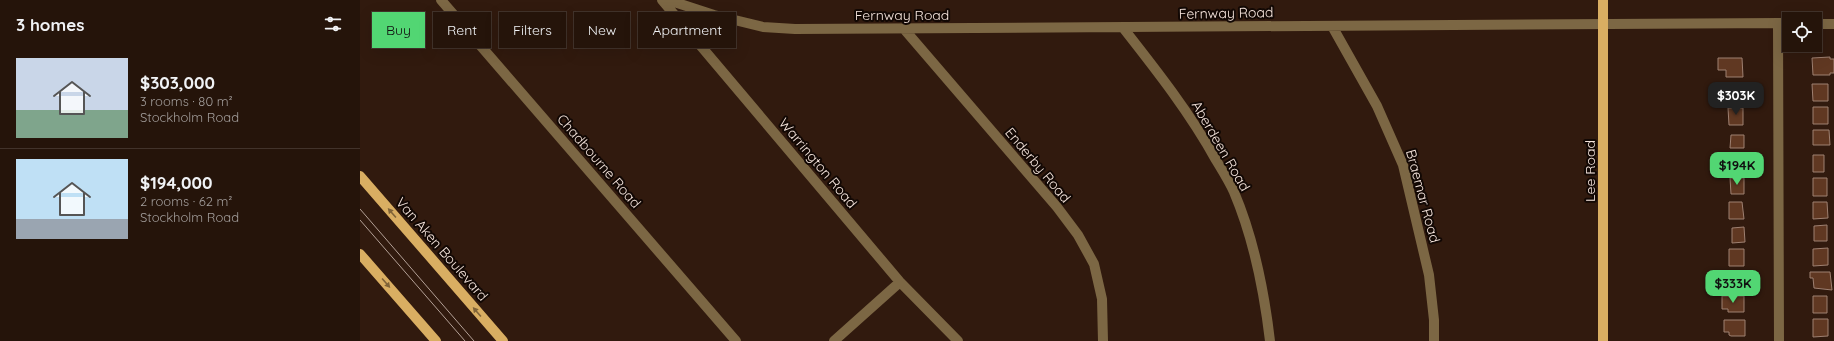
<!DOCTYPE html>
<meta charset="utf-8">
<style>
:root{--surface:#25140a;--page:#312118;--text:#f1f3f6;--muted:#a39e9c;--line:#42332b;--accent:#52d673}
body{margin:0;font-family:Quicksand,sans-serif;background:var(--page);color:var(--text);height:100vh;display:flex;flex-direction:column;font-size:15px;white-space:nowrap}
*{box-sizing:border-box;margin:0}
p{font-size:13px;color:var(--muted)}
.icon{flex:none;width:22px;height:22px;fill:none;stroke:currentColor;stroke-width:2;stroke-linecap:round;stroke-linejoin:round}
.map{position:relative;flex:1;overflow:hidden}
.sheet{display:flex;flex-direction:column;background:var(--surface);width:360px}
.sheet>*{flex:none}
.banner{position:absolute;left:12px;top:12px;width:380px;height:36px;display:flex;gap:8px}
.controls{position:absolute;left:1422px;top:12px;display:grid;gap:8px}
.controls a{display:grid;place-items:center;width:40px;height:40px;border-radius:0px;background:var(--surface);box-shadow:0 4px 16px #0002,0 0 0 1px var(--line);font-size:20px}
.price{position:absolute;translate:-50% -34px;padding:0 9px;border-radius:8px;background:var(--accent);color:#111;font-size:13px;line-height:26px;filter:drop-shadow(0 1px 2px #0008)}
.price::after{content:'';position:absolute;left:50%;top:24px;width:12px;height:9px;margin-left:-6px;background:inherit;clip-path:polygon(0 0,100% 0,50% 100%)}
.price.current{background:#222;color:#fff}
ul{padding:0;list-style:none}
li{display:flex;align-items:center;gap:12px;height:100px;padding:0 16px}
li+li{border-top:1px solid var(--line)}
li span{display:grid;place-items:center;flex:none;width:112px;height:80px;border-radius:0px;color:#555}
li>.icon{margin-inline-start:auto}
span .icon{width:48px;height:48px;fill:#fffc;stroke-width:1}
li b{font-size:17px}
h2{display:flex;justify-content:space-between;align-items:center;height:48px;padding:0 16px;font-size:17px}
.chip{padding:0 14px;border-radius:0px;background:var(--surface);box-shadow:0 4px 16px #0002,0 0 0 1px var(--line);font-size:14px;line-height:36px}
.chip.current{background:var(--accent);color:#111}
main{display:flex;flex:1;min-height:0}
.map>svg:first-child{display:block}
</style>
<main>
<section class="sheet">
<h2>3 homes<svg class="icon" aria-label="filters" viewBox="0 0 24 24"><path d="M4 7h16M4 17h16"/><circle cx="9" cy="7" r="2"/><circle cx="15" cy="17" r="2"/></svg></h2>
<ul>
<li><span style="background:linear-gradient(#c9d6e8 65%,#7fa58c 0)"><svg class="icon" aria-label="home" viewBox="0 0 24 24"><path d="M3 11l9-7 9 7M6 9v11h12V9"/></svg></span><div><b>$303,000</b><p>3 rooms · 80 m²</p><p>Stockholm Road</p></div></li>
<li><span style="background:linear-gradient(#bfe0f5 75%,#9aa5b1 0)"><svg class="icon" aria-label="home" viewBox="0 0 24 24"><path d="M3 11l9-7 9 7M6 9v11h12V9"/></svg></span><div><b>$194,000</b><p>2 rooms · 62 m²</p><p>Stockholm Road</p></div></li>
</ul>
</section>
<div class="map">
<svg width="1474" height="341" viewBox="0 0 1474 341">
<rect width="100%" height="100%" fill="#311a0e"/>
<path fill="#603822" stroke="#9e8071" d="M1470,57V59H1474V73H1470V75H1453L1452,58Z
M1358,58H1382L1383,77H1366V70H1358Z
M1364,84H1384V101H1369V93H1365Z
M1452,84H1468V101H1453Z
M1453,107H1468V124H1453Z
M1368,108H1383V125H1369Z
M1453,130H1469L1470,145H1453Z
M1371,135H1384V148H1370Z
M1453,155H1464V172H1453Z
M1372,158H1384L1385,172H1372Z
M1370,178H1384V194H1371Z
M1453,178H1467V196H1453Z
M1369,202H1382L1384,219H1369Z
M1453,202H1467L1468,218L1453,219Z
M1467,225V241H1454V226Z
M1384,227L1385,242L1372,243V228Z
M1468,248V265L1453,266V249Z
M1369,249H1384V266H1369Z
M1450,272H1470L1472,290L1454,288L1453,278H1450Z
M1370,276H1384V290H1370Z
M1362,296H1384V312H1368V309H1362Z
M1453,296H1467V313H1453Z
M1453,319H1468V336L1453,337Z
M1364,320H1385V336H1371L1369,335V332H1364Z"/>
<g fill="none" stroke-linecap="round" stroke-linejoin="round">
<path stroke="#7c6744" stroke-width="10" d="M81,0L376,341
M302,0L540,282L598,341
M308,0L354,15L403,27L435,29L1429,23
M1418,23L1419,341
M1455,24H1474
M972,26L1017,106L1043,165L1069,275L1074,320V341
M544,29L697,207L718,235L734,264L742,299L743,341
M764,29C797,71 830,113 856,160C862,170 869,181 874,192C894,239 904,290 910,341
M474,341L540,282"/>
<path stroke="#d9ae62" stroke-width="10" d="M0,176L143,341
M0,254L76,341
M1243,341V0"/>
<path stroke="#b3a096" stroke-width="1" d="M0,209L114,341
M0,220L105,341"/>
</g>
<defs><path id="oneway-solid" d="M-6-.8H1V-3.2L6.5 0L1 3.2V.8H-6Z"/></defs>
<g fill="#7f6338">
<use href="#oneway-solid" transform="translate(32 213) rotate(-131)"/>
<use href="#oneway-solid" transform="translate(26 283) rotate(49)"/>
<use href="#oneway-solid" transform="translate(117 312) rotate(-131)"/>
</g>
<g text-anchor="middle" stroke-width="4" stroke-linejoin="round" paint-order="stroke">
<g font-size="14" fill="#f6e5dd" stroke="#120804">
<text transform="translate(866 13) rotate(-1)" y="5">Fernway Road</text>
<text x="542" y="20">Fernway Road</text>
<text transform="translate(861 146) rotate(60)" y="5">Aberdeen Road</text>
<text transform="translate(239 161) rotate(49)" y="5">Chadbourne Road</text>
<text transform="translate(458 163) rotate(50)" y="5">Warrington Road</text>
<text transform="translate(678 165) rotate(50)" y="5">Enderby Road</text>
<text transform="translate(1230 171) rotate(-90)" y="5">Lee Road</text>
<text transform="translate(1063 196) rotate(75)" y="5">Braemar Road</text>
<text transform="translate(82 249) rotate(49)" y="5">Van Aken Boulevard</text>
</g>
</g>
</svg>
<div class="controls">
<a><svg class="icon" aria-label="locate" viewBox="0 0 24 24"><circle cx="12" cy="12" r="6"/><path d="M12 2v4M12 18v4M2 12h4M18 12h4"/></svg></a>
</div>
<b class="price current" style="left:1376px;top:116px">$303K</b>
<b class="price" style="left:1377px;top:186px">$194K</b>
<b class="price" style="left:1373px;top:304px">$333K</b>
<div class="banner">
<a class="chip current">Buy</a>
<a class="chip">Rent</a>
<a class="chip">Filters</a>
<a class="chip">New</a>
<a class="chip">Apartment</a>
</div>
</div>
</main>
